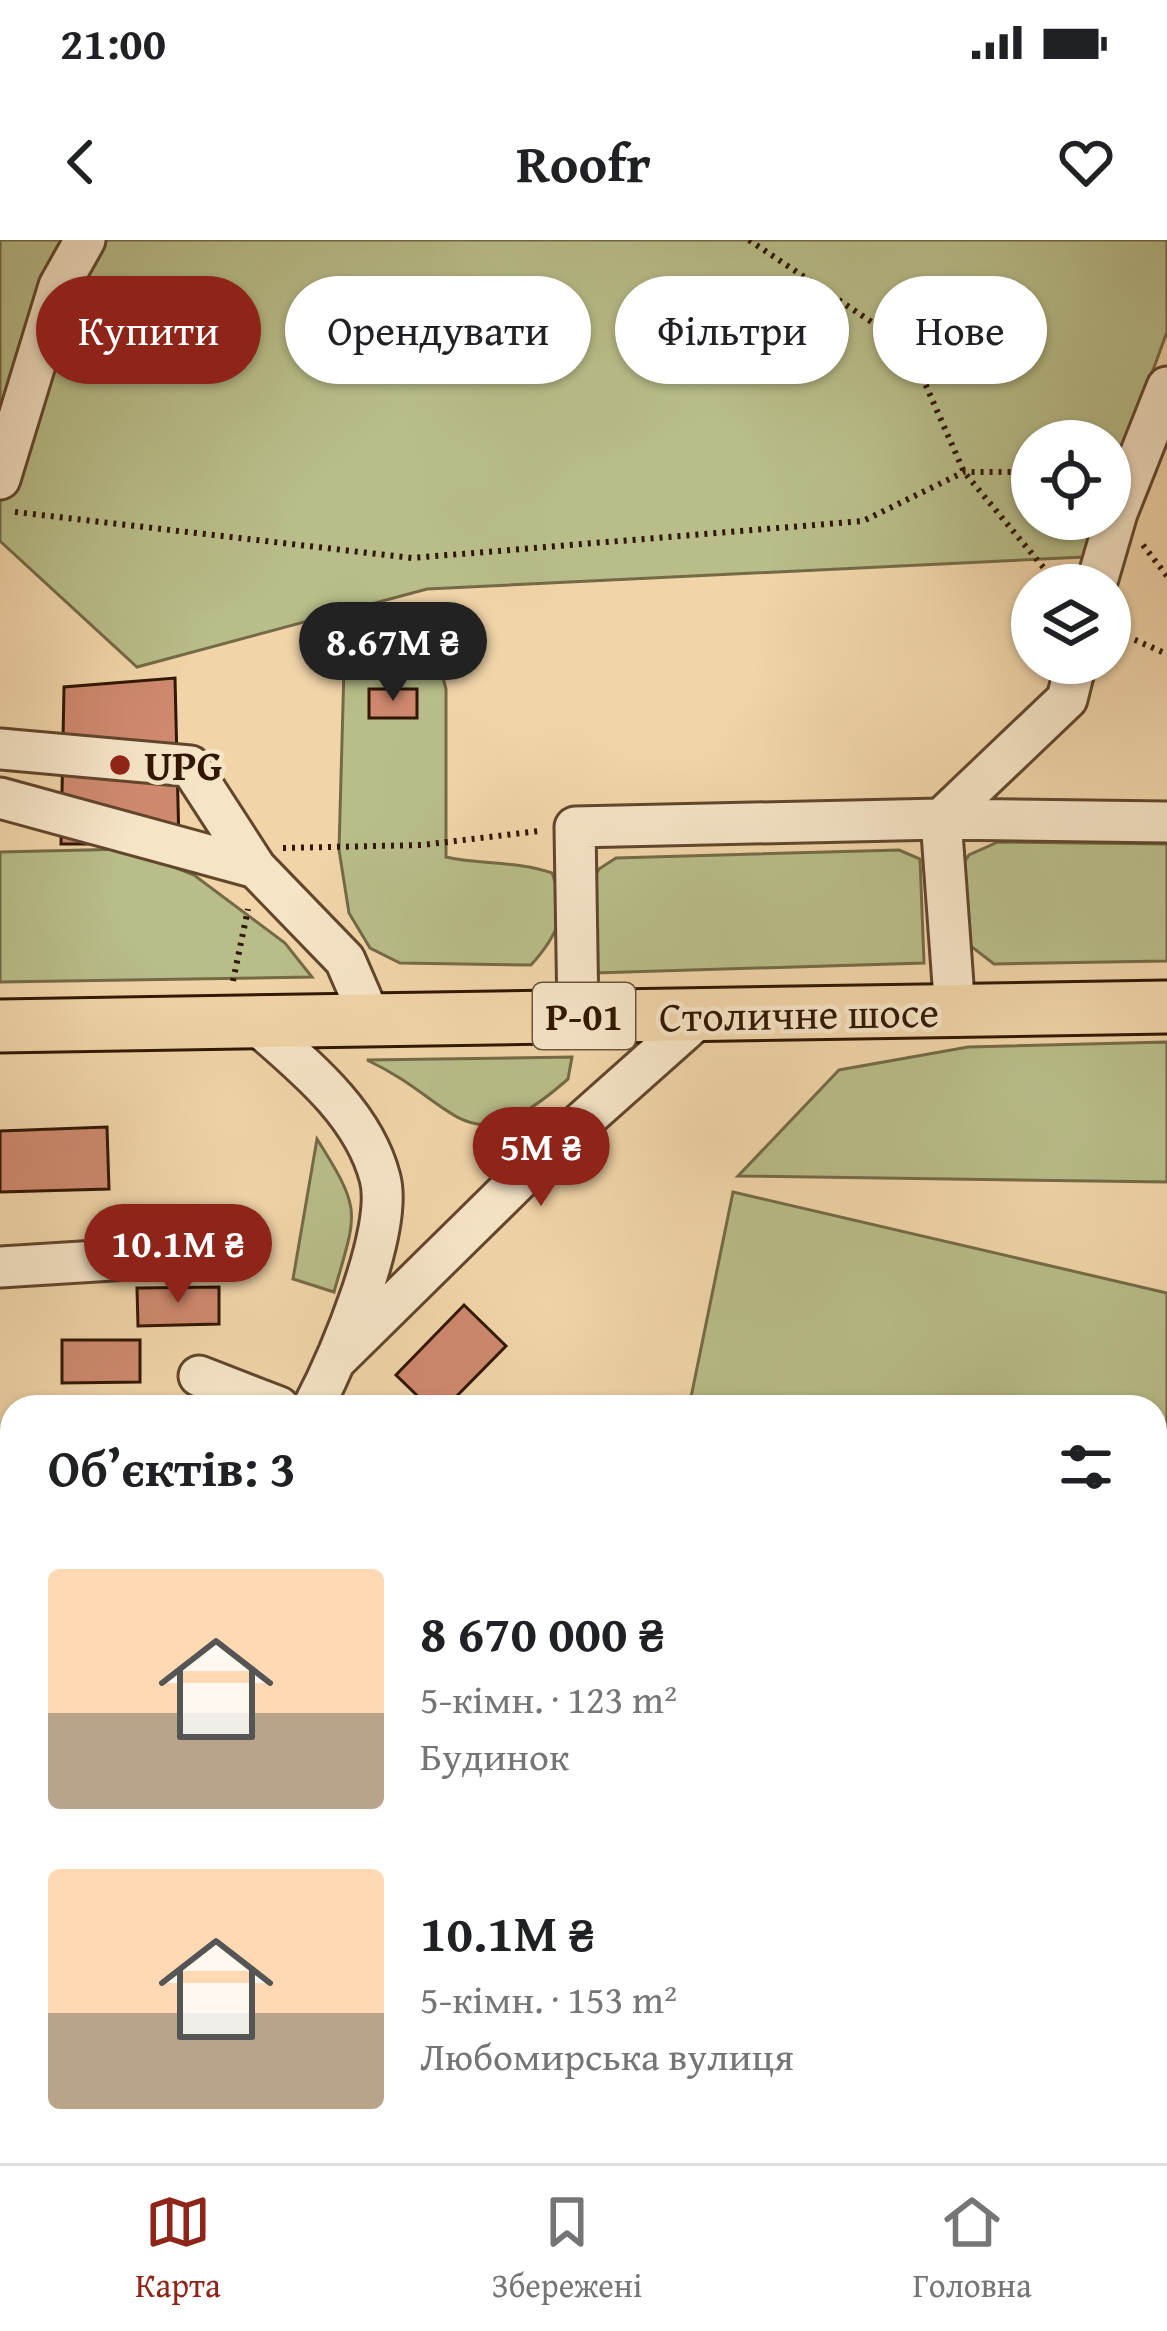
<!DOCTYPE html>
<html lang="uk">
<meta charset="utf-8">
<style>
:root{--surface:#fff;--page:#f6f6f6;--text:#202124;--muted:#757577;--line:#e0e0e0;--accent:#8f2418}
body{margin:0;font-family:"Gentium Book Plus",serif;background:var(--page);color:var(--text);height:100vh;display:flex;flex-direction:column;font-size:45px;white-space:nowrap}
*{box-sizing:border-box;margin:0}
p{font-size:39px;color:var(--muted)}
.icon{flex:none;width:66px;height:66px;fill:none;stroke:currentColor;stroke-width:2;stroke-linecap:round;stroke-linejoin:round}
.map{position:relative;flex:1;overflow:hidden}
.sheet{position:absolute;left:0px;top:1155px;width:1167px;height:768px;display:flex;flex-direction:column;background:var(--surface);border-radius:36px 36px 0 0;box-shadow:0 3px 9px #0004}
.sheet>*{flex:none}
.guide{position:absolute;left:36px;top:36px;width:1095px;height:108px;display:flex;gap:24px}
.controls{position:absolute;left:1011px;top:180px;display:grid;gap:24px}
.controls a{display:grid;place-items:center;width:120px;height:120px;border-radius:50%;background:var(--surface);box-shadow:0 3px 9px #0004;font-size:60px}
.price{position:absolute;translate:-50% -102px;padding:0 27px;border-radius:42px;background:var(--accent);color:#fff;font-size:39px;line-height:78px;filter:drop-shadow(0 3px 6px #0008)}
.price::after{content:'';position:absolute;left:50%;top:72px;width:36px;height:27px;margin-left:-18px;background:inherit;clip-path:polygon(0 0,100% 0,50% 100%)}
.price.current{background:#222;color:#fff}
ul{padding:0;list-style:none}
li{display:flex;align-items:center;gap:36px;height:300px;padding:0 48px}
li span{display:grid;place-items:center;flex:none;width:336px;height:240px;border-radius:12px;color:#555}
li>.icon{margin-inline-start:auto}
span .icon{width:144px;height:144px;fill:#fffc;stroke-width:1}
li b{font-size:51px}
h2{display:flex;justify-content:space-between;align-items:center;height:144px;padding:0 48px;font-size:51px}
.tag{padding:0 42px;border-radius:54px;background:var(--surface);box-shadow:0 3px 9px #0004;font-size:42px;line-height:108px}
.tag.current{background:var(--accent);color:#fff}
.status{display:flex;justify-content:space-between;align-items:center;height:84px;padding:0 60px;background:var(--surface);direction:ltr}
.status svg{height:33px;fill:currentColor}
header{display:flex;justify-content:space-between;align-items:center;height:156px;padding:0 48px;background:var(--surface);font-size:54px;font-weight:800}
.menu{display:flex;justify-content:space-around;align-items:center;height:168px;border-top:3px solid var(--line);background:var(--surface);font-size:33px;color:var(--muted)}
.menu a{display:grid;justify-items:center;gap:6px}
.menu .current{color:var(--accent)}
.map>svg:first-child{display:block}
</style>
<div class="status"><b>21:00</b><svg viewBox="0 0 49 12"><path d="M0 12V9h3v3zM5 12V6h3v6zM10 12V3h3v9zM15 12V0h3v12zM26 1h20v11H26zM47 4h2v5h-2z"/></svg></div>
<header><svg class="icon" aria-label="back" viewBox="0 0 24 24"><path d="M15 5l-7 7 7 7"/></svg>Roofr<svg class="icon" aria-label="heart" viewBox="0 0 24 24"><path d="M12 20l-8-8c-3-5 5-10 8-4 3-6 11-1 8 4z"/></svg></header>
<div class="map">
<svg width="1167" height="1923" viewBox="0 0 1167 1923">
<rect width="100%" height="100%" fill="#f1d5a9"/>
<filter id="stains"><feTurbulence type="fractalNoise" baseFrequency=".00167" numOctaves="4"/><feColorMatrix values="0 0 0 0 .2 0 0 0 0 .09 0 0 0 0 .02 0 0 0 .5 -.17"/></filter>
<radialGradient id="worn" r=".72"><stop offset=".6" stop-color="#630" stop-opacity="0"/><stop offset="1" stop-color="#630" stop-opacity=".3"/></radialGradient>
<path fill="#b8bd89" stroke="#746a46" stroke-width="3" d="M0,0H1167V92L1110,247V201H1032V279H1098L1084,317L427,349L137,427L0,301Z
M429,385L446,449V617C482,625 518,621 552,633C568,673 559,694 531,725L400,723L370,708L349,673L339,610L345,392Z
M998,602L1167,604V721L994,724L968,704L956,633L969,615Z
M129,609L194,635L285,703L312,737L0,742V612Z
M899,610L920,619L924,723L595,733L593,640L599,629L616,618Z
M1167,802V942L738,936L839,830L968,807Z
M572,817L568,839C464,930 461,864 367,820Z
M317,899C363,972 357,971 334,1052L293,1039Z
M733,952L1167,1053V1923H53L58,1911H1155V1167H689Z
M12,1579V1857L0,1890V1614Z"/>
<path fill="#cf896f" stroke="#311702" stroke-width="3" d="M175,438L179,604H61L64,447Z
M369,449H417V478H369Z
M107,887L109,949L0,952V891Z
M219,1047V1084L138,1086L137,1048Z
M464,1065L506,1106L446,1167H429L396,1135Z
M62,1100H140V1142L62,1143Z
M418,1911H497L499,1923H419Z"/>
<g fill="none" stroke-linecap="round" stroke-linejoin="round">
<g stroke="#61462c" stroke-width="45">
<path id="minor" d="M0,239L59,46L85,0
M1096,345L1117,273L1167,147
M0,509L190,526L256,628
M0,558L256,628L345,720L371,780
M955,772L941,579L1067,459L1076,423
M578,776L575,587L941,579L1167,582
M254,782C303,825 363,872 380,938C394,990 338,1119 313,1167
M0,1027L209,1014
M338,1118L538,921L702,775
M199,1136L279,1167
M8,1252L12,1321
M0,1381L12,1385
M0,1501L12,1424
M176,1911L189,1923
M6,1923L12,1908"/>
</g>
<g stroke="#311702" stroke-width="57">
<path id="major" d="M0,786L1167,767"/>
</g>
<path stroke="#311702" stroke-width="6" stroke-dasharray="3 6" stroke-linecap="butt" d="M749,0L909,107L964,232L1058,345
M15,272L412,318L863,281L964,232H1032
M1143,305L1167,336
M1110,389L1167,414
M283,608L422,605L539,591
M233,741L248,669
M1155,1698H1167
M1155,1894L1167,1883
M552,1911L555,1923
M680,1911L691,1923
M1136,1912L1167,1911
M1124,1923L1137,1911"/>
<use href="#minor" stroke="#f6e4c7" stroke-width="39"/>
<use href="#major" stroke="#f1d5a9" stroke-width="51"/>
</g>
<circle fill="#8f2418" stroke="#f6e4c7" stroke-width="4.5" cx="120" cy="525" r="12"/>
<g text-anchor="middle" stroke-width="9" stroke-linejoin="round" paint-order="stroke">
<rect fill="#f6e4c7" stroke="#6c543d" stroke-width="3" x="533" y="743" width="102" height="66" rx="9"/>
<g font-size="39" font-weight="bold" fill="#311702">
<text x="584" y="790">Р-01</text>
</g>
<g font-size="42" font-weight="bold" fill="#311702" stroke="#f6e4c7" text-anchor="start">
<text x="144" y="540">UPG</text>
</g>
<g font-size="42" fill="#311702" stroke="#f6e4c7">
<text transform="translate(799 774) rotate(-1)" y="15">Столичне шосе</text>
</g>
</g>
<rect width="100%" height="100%" filter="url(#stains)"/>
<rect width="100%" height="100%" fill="url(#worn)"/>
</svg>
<div class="controls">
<a><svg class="icon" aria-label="locate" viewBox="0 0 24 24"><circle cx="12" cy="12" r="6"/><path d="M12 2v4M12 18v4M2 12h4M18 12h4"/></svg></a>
<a><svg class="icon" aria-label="layers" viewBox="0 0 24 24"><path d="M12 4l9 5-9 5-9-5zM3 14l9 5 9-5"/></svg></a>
</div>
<b class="price current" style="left:393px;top:464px">8.67M ₴</b>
<b class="price" style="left:541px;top:969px">5M ₴</b>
<b class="price" style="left:178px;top:1066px">10.1M ₴</b>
<div class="guide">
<a class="tag current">Купити</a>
<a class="tag">Орендувати</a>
<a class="tag">Фільтри</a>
<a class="tag">Нове</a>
</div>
<section class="sheet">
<h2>Об’єктів: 3<svg class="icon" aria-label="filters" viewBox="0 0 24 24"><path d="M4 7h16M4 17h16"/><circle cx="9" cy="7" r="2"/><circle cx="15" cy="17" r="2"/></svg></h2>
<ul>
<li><span style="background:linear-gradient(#ffd9b3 60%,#b9a48a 0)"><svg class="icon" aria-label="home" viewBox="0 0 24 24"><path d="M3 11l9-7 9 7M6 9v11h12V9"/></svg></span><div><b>8 670 000 ₴</b><p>5-кімн. · 123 m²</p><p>Будинок</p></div></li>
<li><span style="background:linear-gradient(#ffd9b3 60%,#b9a48a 0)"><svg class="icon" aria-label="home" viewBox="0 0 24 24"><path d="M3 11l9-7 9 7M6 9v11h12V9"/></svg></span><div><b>10.1M ₴</b><p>5-кімн. · 153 m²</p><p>Любомирська вулиця</p></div></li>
</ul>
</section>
</div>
<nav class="menu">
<a class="current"><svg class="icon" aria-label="map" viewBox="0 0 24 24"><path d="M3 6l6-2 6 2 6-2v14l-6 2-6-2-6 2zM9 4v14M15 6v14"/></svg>Карта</a>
<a><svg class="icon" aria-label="saved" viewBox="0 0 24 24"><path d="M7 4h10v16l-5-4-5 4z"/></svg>Збережені</a>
<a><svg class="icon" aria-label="home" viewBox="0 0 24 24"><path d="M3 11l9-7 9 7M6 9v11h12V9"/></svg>Головна</a>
</nav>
